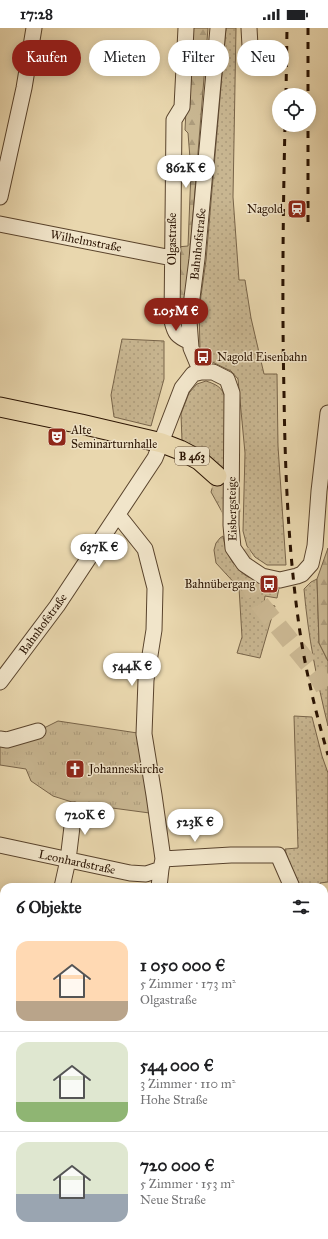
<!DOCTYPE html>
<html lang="de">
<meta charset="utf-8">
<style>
:root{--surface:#fff;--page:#f2f2f2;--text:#202124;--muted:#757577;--line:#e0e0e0;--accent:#8f2418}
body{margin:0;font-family:"IM FELL Great Primer",serif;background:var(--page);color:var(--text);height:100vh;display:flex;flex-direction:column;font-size:15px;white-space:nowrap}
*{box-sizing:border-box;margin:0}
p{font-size:13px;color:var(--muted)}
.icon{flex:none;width:22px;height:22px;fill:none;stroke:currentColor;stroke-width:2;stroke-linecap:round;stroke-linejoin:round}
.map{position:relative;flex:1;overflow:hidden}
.drawer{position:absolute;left:0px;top:855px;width:328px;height:356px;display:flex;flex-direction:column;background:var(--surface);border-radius:12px 12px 0 0;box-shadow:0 2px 10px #0003}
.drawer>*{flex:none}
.top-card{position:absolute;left:12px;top:12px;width:304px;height:36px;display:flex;gap:8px}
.controls{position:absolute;left:272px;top:60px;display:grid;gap:8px}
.controls a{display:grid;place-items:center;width:44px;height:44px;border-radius:50%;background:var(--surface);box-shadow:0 2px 10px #0003;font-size:20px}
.price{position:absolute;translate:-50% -34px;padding:0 9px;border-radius:14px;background:#fff;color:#222;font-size:13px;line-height:26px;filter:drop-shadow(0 1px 2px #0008)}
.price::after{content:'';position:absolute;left:50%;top:24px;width:12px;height:9px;margin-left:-6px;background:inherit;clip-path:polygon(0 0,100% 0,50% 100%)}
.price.on{background:var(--accent);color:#fff}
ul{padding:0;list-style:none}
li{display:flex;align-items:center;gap:12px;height:100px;padding:0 16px}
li+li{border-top:1px solid var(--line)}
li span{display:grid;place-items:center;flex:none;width:112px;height:80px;border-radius:12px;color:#555}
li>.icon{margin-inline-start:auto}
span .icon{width:48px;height:48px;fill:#fffc;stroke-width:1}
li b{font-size:17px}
h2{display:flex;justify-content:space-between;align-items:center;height:48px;padding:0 16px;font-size:17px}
.tag{padding:0 14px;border-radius:18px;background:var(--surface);box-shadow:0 2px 10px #0003;font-size:14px;line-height:36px}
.tag.on{background:var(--accent);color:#fff}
.status{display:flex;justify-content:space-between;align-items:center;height:28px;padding:0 20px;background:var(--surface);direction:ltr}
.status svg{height:11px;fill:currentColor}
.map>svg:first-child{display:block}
</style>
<div class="status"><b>17:28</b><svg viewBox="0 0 49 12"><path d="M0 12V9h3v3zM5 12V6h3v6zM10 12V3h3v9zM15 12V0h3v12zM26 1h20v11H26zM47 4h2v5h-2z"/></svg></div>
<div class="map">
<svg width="328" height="1211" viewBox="0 0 328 1211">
<defs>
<pattern id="grass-dots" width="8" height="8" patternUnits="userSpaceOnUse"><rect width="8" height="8" fill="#c8b691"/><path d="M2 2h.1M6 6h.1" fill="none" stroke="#ac9b7b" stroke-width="1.8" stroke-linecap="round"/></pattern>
<pattern id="forest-firs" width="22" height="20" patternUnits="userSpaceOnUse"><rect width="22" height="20" fill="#c8b691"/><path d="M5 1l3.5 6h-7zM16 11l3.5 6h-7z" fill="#ac9b7b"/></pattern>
<pattern id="park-tufts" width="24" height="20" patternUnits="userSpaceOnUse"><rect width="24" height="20" fill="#c8b691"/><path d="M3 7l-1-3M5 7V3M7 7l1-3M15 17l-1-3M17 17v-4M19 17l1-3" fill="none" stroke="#ac9b7b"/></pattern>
</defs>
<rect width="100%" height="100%" fill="#e9d7ae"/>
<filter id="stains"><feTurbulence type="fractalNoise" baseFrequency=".005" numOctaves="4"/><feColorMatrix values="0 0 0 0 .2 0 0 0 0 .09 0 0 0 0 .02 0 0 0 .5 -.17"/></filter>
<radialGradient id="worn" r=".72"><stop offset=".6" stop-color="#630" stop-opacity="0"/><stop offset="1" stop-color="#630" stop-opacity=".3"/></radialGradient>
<path fill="url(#grass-dots)" stroke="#786449" d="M226,0H236L233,169L239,252H245L251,290L264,346H277L278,418L286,537H267L255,529L247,518L243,503L245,425L238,351L231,343L208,332L200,321L199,282L206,232Z
M122,311L164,313V351L151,398L114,389L111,367Z
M206,353C221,358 223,361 227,376L226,491L211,464L219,439L182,413L181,386L189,365L197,356Z
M223,508C229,542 247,553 279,560L277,570L265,568L264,575L275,578L260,630L237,625L242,609L239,560L216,535L214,522L216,515L220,510Z
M317,551L319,615L328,633V698C317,653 308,608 304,561L311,554Z
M294,688L312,689L322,728L328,745V854L320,855V859H295L285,821L298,820Z
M324,1180L328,1184V1211H266L261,1207H324Z"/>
<path fill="url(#forest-firs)" stroke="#786449" d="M190,0H208L184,299H181L177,219L188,218L191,143L188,105L185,102Z
M328,520V633L319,615L317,551Z"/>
<path fill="url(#park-tufts)" stroke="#786449" d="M58,693L144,706L157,786L75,775L53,768L31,753L26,741L0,737V711L38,703Z"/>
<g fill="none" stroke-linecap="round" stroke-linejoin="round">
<path stroke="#ccb994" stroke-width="19" stroke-dasharray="19 10" stroke-linecap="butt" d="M217,448L228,470L232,486
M240,522L247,551L260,576L317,646L328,666
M324,1043L328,1030
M305,1211L306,1207"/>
<g stroke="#59432c" stroke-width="17">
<path id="minor" d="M186,0L182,79L174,92L172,293C175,306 177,308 190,314
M249,0L251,36
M0,169L24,60L34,0
M0,196L172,230
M201,344L191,320L189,293L197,231L218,0
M118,487L145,521L155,560L154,602L146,652L144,706L154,767L163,831
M0,654L57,578L155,430L182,360L193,346L201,344H213L227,351L232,365L231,497L233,520L244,536L262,548L280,552L297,548L302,546L311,536L315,518L319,463L328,385
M0,711L7,712L38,703
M0,817L130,845L146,846L161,841L163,831L231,827H278L292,859
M62,859L68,832L74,782
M159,859L161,841
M324,885L328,884
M0,932L4,933
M324,957L328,956
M324,1023L327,1013
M0,1106L4,1109
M324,1174L328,1176
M10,1207L16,1211
M133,1207L138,1211"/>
</g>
<g stroke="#291201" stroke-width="21">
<path id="major" d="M0,379L81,396L162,415L180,422L199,432L217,448"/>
</g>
<use href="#minor" stroke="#f1e5ca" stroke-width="15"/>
<use href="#major" stroke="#e9d7ae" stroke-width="19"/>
<path stroke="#291201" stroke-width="3" stroke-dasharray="7 7" stroke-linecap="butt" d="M308,0V67
M286,67L287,0
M285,97C283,186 282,275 284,365C285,440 288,516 298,590C304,637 315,682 328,727
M308,194V97"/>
</g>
<defs>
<g id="station-square" transform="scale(1)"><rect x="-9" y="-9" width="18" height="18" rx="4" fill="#8f2418" stroke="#f1e5ca"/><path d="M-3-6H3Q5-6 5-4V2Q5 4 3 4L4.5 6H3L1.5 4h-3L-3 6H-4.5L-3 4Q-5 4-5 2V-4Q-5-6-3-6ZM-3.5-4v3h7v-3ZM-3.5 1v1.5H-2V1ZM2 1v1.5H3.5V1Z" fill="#fff"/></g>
<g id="bus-square" transform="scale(1)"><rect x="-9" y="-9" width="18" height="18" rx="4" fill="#8f2418" stroke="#f1e5ca"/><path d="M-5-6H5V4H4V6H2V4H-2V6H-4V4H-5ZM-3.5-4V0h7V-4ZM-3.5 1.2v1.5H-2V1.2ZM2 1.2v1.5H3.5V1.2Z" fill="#fff"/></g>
<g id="theatre-square" transform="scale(1)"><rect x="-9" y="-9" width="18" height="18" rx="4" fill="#8f2418" stroke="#f1e5ca"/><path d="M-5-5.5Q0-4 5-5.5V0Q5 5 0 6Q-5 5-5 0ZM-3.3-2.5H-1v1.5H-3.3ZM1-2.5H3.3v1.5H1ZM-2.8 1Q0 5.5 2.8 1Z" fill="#fff"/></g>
<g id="church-square" transform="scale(1)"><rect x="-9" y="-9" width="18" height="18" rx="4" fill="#8f2418" stroke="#f1e5ca"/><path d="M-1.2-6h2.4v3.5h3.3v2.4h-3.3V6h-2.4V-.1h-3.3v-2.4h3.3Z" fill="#fff"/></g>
</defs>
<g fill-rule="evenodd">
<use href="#station-square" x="297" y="181"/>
<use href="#bus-square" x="203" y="329"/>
<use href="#theatre-square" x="57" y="409"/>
<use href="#bus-square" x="269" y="556"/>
<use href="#church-square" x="75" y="741"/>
</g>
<g text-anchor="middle" stroke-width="3" stroke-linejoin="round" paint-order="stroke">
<rect fill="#f1e5ca" stroke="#65513d" stroke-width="1" x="175" y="419" width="34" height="18" rx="3"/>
<g font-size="11" font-weight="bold" fill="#291201">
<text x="192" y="432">B 463</text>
</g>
<g font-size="12" fill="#291201" stroke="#f1e5ca" text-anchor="start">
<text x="283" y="185" text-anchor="end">Nagold</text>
<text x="217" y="333">Nagold Eisenbahn</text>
<text x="71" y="406">Alte<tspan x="71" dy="14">Seminarturnhalle</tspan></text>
<text x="255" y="560" text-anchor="end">Bahnübergang</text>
<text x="89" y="745">Johanneskirche</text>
</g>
<g font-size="12" fill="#291201" stroke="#f1e5ca">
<text transform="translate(172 211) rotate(-90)" y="4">Olgastraße</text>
<text transform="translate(86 213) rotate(11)" y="4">Wilhelmstraße</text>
<text transform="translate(198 216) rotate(-84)" y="4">Bahnhofstraße</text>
<text transform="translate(232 481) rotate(-91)" y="4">Eisbergsteige</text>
<text transform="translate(43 596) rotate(-54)" y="4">Bahnhofstraße</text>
<text transform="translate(77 834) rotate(12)" y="4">Leonhardstraße</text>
</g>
</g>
<rect width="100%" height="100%" filter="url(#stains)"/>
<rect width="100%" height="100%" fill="url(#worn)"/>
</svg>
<div class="controls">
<a><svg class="icon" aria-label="locate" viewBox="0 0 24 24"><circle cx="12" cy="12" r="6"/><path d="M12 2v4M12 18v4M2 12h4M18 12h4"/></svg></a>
</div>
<b class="price" style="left:186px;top:161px">862K €</b>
<b class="price on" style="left:176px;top:304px">1.05M €</b>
<b class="price" style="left:99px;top:540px">637K €</b>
<b class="price" style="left:132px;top:659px">544K €</b>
<b class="price" style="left:85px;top:808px">720K €</b>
<b class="price" style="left:195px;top:815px">523K €</b>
<div class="top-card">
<a class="tag on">Kaufen</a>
<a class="tag">Mieten</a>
<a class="tag">Filter</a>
<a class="tag">Neu</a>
</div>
<section class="drawer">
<h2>6 Objekte<svg class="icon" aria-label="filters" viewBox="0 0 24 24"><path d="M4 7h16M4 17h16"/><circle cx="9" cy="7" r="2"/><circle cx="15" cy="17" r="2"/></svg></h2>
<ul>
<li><span style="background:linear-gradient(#ffd9b3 75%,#b9a48a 0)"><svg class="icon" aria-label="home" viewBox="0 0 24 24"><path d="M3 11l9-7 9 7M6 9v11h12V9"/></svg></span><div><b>1 050 000 €</b><p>5 Zimmer · 173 m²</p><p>Olgastraße</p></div></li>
<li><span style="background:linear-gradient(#dfe7d0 75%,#8fb573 0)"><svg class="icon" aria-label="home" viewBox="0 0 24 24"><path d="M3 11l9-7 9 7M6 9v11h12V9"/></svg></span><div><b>544 000 €</b><p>3 Zimmer · 110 m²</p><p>Hohe Straße</p></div></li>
<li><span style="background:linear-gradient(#dfe7d0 65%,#9aa5b1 0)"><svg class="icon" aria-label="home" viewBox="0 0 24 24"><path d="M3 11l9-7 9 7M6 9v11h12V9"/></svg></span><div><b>720 000 €</b><p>5 Zimmer · 153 m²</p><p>Neue Straße</p></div></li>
</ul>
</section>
</div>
